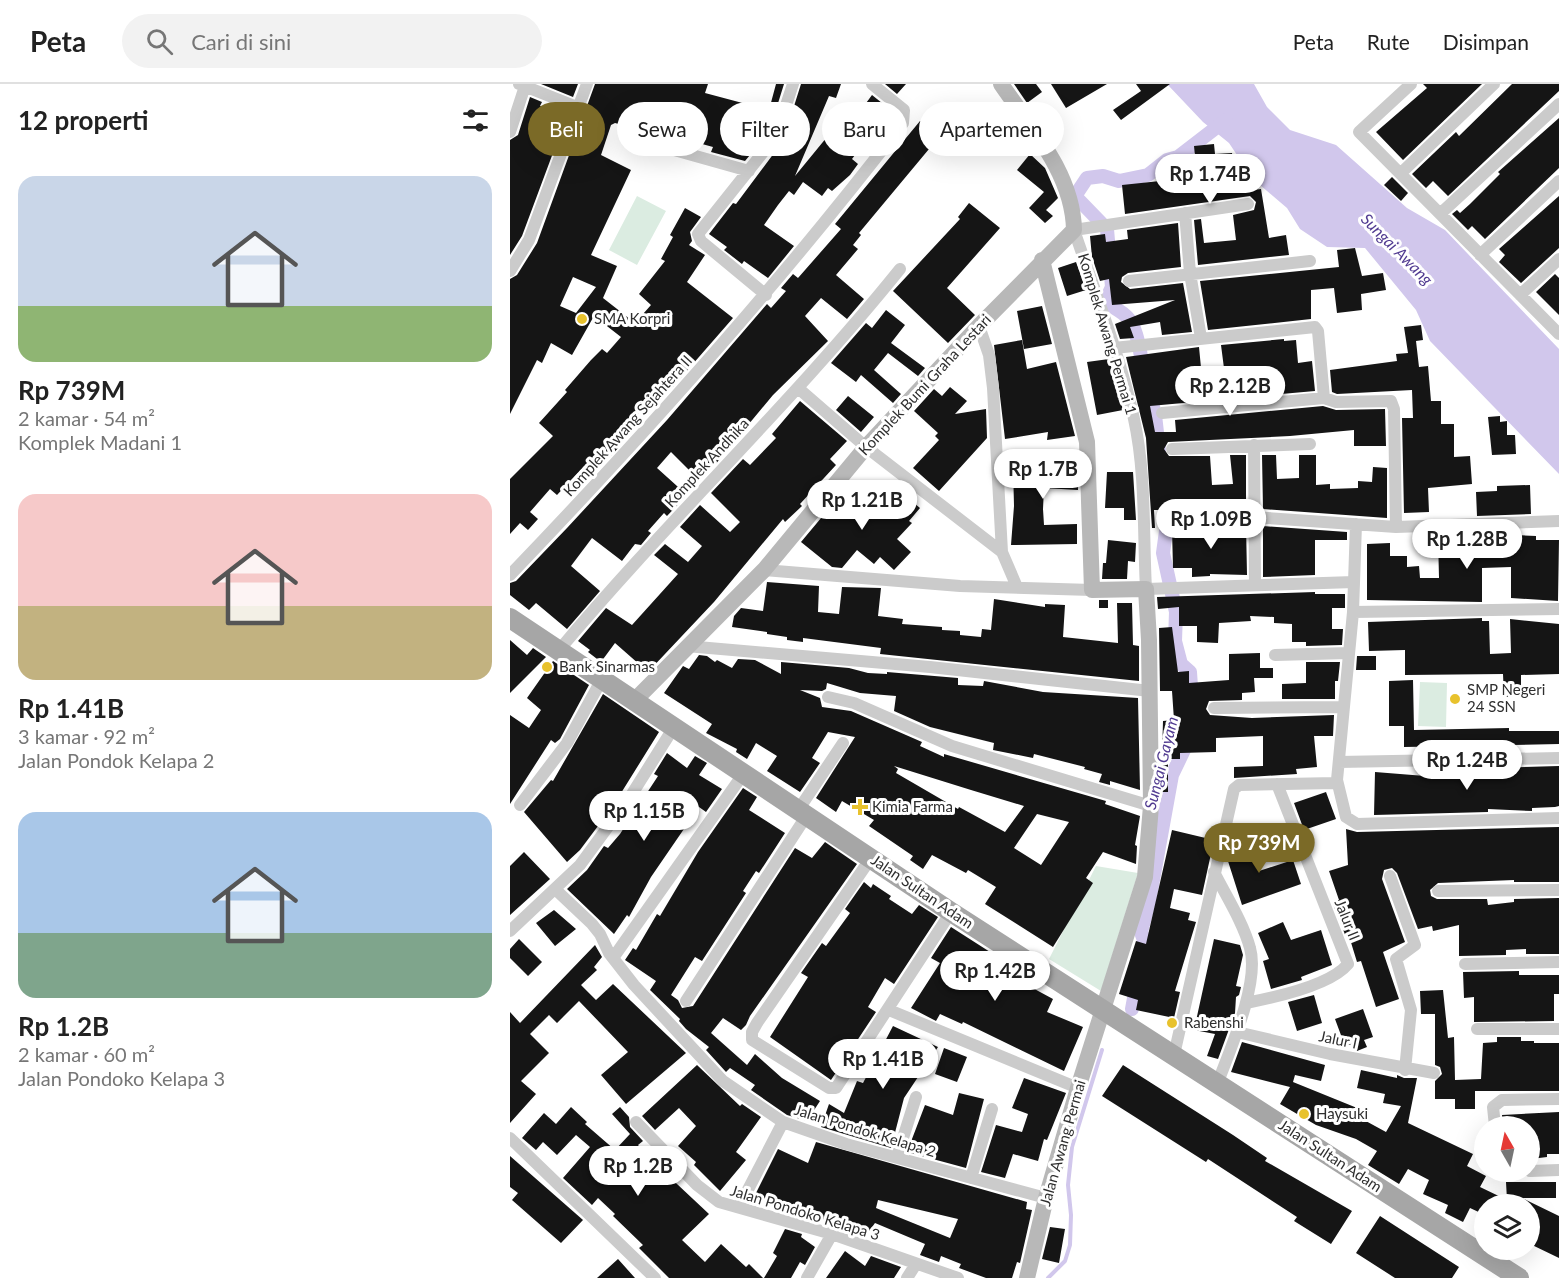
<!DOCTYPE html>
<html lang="id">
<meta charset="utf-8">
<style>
:root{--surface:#fff;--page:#f2f2f2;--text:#222;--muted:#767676;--line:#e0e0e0;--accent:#7b6a27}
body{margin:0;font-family:Lato,sans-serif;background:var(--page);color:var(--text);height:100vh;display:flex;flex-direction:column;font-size:22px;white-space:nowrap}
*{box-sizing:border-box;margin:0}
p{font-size:20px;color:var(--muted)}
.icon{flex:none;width:33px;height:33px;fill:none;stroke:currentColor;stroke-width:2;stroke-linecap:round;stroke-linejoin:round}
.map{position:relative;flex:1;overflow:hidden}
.drawer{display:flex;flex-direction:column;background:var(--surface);width:510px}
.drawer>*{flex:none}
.hud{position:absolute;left:18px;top:18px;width:570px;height:54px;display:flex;gap:12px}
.needle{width:39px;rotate:351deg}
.buttons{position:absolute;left:964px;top:1032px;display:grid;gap:12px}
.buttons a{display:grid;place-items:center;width:66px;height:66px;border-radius:50%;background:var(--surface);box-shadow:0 6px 24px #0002;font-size:30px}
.price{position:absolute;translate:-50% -51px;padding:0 14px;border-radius:21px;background:#fff;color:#222;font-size:20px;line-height:39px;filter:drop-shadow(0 2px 3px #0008)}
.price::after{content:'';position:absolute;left:50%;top:36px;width:18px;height:14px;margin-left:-9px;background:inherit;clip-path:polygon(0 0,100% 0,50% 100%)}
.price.active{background:var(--accent);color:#fff}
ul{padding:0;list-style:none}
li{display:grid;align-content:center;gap:12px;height:318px;padding:0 18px}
li span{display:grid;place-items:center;height:186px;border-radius:18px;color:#555}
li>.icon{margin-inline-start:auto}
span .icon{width:108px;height:108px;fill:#fffc;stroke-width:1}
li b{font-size:26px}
h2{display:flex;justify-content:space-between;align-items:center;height:72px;padding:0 18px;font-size:26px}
.chip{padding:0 21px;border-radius:27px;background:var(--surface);box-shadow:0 6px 24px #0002;font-size:21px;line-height:54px}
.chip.active{background:var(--accent);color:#fff}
header{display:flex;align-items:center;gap:36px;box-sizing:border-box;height:84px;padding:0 30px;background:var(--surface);border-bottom:2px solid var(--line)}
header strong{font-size:28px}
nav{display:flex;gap:33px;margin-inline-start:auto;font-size:21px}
.search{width:420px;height:54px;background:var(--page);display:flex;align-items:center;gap:15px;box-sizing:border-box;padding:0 21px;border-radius:33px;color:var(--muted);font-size:22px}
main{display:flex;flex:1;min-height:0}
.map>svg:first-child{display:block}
</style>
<header>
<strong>Peta</strong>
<div class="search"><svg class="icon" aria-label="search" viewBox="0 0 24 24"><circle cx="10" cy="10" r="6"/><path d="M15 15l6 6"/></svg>Cari di sini</div>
<nav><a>Peta</a><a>Rute</a><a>Disimpan</a></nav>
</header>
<main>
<section class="drawer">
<h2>12 properti<svg class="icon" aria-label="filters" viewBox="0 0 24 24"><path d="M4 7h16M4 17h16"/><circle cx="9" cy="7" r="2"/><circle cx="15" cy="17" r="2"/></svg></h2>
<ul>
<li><span style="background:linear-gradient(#c9d6e8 70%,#8fb573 0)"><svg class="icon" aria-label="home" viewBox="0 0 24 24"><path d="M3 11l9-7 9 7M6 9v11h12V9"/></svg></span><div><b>Rp 739M</b><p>2 kamar · 54 m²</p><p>Komplek Madani 1</p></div></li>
<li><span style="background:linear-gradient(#f6c9c9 60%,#c2b280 0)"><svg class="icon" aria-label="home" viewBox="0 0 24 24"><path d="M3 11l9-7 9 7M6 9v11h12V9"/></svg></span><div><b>Rp 1.41B</b><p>3 kamar · 92 m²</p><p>Jalan Pondok Kelapa 2</p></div></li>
<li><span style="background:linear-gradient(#a9c7e8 65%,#7fa58c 0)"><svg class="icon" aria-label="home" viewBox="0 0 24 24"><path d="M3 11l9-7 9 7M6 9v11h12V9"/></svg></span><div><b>Rp 1.2B</b><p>2 kamar · 60 m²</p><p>Jalan Pondoko Kelapa 3</p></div></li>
</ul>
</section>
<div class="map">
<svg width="1049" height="1194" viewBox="0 0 1049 1194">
<rect width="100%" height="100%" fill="#fff"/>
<path fill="#dbece1" d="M127,112L156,127L127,181L99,166Z
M910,598L937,599L936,643L908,642Z
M586,782L628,789L591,907L539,875Z"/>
<path fill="#d1c7ec" d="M657,0H744L757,23L780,46L826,61L897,124L935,146L1049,265V390L920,257L906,226L855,164L817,163L790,145L777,124L743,95L719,59L693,38Z"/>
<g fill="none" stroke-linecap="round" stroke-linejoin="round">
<path stroke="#d1c7ec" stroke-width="4" d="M538,1194L555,1177L560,1161L561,1131L558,1101L562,1063L592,966"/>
<path stroke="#d1c7ec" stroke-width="14" d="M634,287C630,271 628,244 617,233C608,224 604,227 597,214L602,203L597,145L565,112L577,94L593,92L609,97L638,91L657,76L668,73L716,36
M639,305L645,331L649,366
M675,412L657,440L653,469L666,528L665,557L671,580L680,588L682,617
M631,876L635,859L631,848L639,818L662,691L674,666L676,653
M622,925L627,898"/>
</g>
<path fill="#151515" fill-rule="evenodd" d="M31,0H68L63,13Z
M85,0H198L195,9L259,26L266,0H274L259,48L235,77L201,68L203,63L163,52L162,55L105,39L101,41L91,71L121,86L81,171L107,182L93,214L125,239L141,221L129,210L155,177L151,175L163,153L160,151L175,124L191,133L180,148L182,157L179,161L195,171L177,198L223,234L161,305L155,300L119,340L106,358L110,362L99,374L95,371L82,386L76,380L47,411L40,405L20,428L28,435L18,446L10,439L0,450V395L43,352L29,339L57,308L55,306L81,276L92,265L97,269L111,253L84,232L62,271L41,259L32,279L27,276L0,330V195L7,191L27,159ZM63,193L86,203L66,229L50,222Z
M291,0H331L326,14L319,12L285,92L326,42L334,49L362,11L377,23L375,26L380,30L369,45L366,43L342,75L348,80L340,91L322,107L318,104L312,112L293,98L284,111L279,107L268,121L254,141L284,162L258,194L234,177L232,180L214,166L217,163L199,150L223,119L226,120L273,57Z
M375,0H396L387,10Z
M504,0H526L532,8L517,19Z
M541,0H597L556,24Z
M626,0H660L611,36L603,26L631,7Z
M913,0H972L893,76L866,48L917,4Z
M1002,0H1049V7L938,112L923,97L916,104L902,90L946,48L949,52Z
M20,13L32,18L30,22L36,24L35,26L56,34L12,152L0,171V56L8,51Z
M1049,34V84L975,155L962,142L958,146L942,130L947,126L950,129L960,120L990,90L988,88Z
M410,37L429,53L349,149L351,151L343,161L348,165L326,191L354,215L337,235L311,214L295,232L318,257L263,311L204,382L202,380L187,394L161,368L147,384L177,411L157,432L154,429L138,447L141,449L131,461L125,460L112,477L82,454L61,482L90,507L57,545L26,519L19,526L0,511V499L6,497L57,444L157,336L257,220L261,224L276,207L271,204L283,190L288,194L331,145L325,140Z
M704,60L705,70L722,69L724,84L733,83L736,107L751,105L759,154L776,151L779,171L688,181L684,136L691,135L694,159L726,156L723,131L744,126L746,118L740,112L615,130L612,101L650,97L648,89L667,84L666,75L685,72L684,62Z
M520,70L535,84L548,114L536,126L543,132L535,139L519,124L534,108L507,86Z
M882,93L898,109L891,117L874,101Z
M1049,112V164L1011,199L989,178L995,171L989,165Z
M459,119L490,144L437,204L465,231L438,259L383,207L450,135L448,133Z
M668,139L671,183L618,189L612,193L611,198L620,205L673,199L682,248L652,251L650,238L620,243L624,254L610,255L605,240L665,216L602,221L599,195L590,197L582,173L580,152L595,150L596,158L618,155L617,146Z
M845,164L852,192L873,189L876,206L851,210L852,226L827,229L824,204L801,206V235L698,246L690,197L829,183L827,166Z
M566,178L576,206L557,212L548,184Z
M1045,190L1049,194V231L1026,208Z
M532,222L542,260L514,265L507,227Z
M376,226L395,241L381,259L415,284L408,292L378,269L364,286L391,310L383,319L351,291L346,298L321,279L356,239L362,244Z
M911,241L913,256L906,257L909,283L918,282L921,317H931V340H944V373L960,372L962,400L918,404L919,428L894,429L892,334H903L902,306L827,310L822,308L820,286L887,277L886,270L898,269L894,243Z
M774,255V257L786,256L788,279L802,277L805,307L640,322L645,348H666L665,336L813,322L826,326L875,325L876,362H844V346L780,352L658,358L654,365L659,372H700L702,401L723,400L720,371H736V425L644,426L645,444H642L636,354L616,273L689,263L692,294L695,295L715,292L711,261Z
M512,256L517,285L546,278L565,352L537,356L538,348L495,355L484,261Z
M599,275L613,326L587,331L577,278Z
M440,303L457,317L445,330L476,325L477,354L429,407L403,384L429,356L425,352L428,349L404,327L424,305L432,312Z
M338,312L364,333L351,348L326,326Z
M290,317L337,357L320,375L326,381L290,420L292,422L275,438L273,435L204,518L138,588L105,559L91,578L78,568L80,566L68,557L96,524L122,541L168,490L144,471L155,460L178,478L192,462L170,443L190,421L220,448L230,438L201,409L233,375L240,381L266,354L262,350Z
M990,332V338L997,337V351H1005L1006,370L982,371L978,333Z
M537,366L567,368L568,406L534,404L533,425L534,441L567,440V460L501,461L504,422L503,382L536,383Z
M752,371H766L767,395L789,394V371H806V401L820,400V405L848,404V397L862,398L863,383L877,384V434L753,425Z
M597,388H623L626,436H614V424H595Z
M1020,401L1021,430L967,432L966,408L987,407V402Z
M363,404L388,427L399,415L410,424L399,437L402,439L387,455L401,468L384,486L370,473L364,480L347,466L332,484L322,483L291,458L332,409L346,421Z
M736,441L737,491L700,490V492L682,493V484H663L662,446Z
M753,442L837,448V456H805V491L753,493Z
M1006,451L1026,452V456H1049L1048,517L1001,514V483L972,484V518L857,516V460L880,459V472H897V483L909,482L910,494H929L928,453L968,455V452Z
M598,456L626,459L625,478L618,477L617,495H592L593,479H596Z
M257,498L309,502L308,528L329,530L332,503L371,504L368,532L393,535L392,540L432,543V546L450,547V551L471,553L472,545L481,546L484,515L535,523V520L555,521L553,553L608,559L607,519H622L623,561L629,562V597L370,570L371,564L293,554V558L277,556V553L257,550V548L222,543L224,532L231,524L253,527Z
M805,508V510H835V524H822V545H833L832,561L796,562V558H782V540L764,539V533L740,532L741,537L709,539L708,559L687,558V542H669V523L648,525L647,513Z
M589,516H598V524H589Z
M972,534V537H979L980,570L1001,569L1000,535L1049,540V590L1011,591V612L994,613L993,590L895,591V566L859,567L858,538Z
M662,543L668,588L679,587V599L719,596V570L750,569V584H763V594H744L745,608L732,609V616L699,617L696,625L700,631L742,634L824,631L823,652H804L807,683L786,685L787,690L724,694V683L753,682V652L706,654V668L670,669V675H658V708H651L653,637L664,636L662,607H650L649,544Z
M0,556L17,571L23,564L36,573L0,609Z
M189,571L197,572L205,578L207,576L222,584L228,575L245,576L271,590V578L339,584L358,589L377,590V588L448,594V601L473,602L474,597L533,608L628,614L630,706L600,697V701L589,698L592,690L574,685L575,683L524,670L523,674L483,666L484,659L420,643L384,627L386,612L350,609L317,599L316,605L312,607L290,606L310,614L312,623L341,627L412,658L410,662L434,673V670L596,717L595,720L630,732L625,761L627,762L626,780L593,768L576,794L583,799L543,863L475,820L486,803L458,786L456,789L422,771L413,785L400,776L403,772L359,742L364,736L332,717L326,728L306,714L345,653L318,648L302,674L310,679L290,708L257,687L267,672L246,659L237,675L226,668L227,665L196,649L202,640L154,609L173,582L179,585ZM384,682L461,706L514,722L495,748L449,723L448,725L386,689L388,685ZM527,730L559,738L531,781L504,764Z
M847,572H866V586H846Z
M43,577L79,601L50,655L45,659L41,656L0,720V631L19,644L31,626L17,614Z
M796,578H830L828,597H825V615H772V600L796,599Z
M903,596L904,646L999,644V647H1049V660L894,663V642H879V597Z
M93,610L149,648L103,722L70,766L57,778L14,728L41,696L43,697Z
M157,669L177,684L185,672L197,679L189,691L212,705L196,728L189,723L141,793L119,833L117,831L104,850L57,805L77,786L94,762L98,764L110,750L148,692L144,690Z
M1049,682V722L1045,723L1022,724V727L978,725V728L864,731L865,688L915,692V690L979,689V684Z
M233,704L247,713L239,726L275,749L249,789L246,787L233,807L236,809L192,877L185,873L161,911L168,916L172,924L183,922L285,764L302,774L315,758L347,780L240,932L236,941L231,946L213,934L201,949L237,981L245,970L272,994L310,1017L297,1037L277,1031L241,1006L245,1001L220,984L216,988L196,966L199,963L176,945L169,937L170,935L140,906L146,897L115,876L123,864L126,866L147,830L150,832L188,768Z
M816,708L826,735L794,746L784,719Z
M1049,743V798H1004V796L928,799L920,806L921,812L927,815H977L978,821L1004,818V815L1049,814V870H1016V865L996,866V871L949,872V841L923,847L922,842L908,845L887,789L882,784L874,786L872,795L895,858L873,868L889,915L866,923L851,877L847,878L839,852L836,853L822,818L829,816L819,787L838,781L836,745L847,748Z
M662,746L704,756L692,811L664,805L660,824L680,829L678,836L686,838L665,907L670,908L664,934L626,926L628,916L609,910L626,857L636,860Z
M735,749L749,787L783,776L791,800L732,821L717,774L727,770L722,754Z
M14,768L40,795L0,831V782Z
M354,798L361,804L363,800L381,812L379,815L402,830L409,821L428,833L384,900L375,894L358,923L366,928L321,996L260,953L298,893L291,889L312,859L316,862L340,829L335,825Z
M44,826L66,845L45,862L26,839Z
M773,838L781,856L811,846L822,881L791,893L792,896L761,905L753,877L759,875L748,849Z
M441,843L491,875L489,879L509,890L506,895L543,915L537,928L573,943L554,987L453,938L452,940L430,930L426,937L401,924L430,879L421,874Z
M9,855L32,878L18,892L0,874V865Z
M704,855L730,861L733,871L726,902L731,903L729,911L726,913L725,929L708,975L697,972L705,950L684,946Z
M85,861L92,873L84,883L87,886L71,901L86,916L103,900L176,969L116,1020L91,991L118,968L69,917L47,939L39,931L20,950L39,969L11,997L26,1010L0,1039V928L10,939Z
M1009,887V891H1049V910H1044V937L964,938V913L954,914L953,888Z
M933,906L938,954L944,953L945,996L971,995L973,959L987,958V953H1011V957H1024V959H1049V1007H965V1025H945V1015H925V997L932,990L930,983L925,981V930H911L910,907Z
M804,911L812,939L787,947L778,918Z
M853,925L863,953L854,956L857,963L847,967L842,960L835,962L825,935Z
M383,942L428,963L394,1014L381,1064L311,1043L319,1020L334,1029L347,997L353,999Z
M732,958L815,981L811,997L785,991L783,998L857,1028L854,1036L876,1048L891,1022L873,1019L875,1010L847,1004L851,986L887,994V991L894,994H907L898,1039L963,1070L957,1082L976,1092L970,1103L997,1116L996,1098H1046V1114H1012L1049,1132V1174L1020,1160V1120H975V1131L960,1124L953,1138L935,1129L938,1121L913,1110L919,1096L898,1085L889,1100L858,1081L867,1067L846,1055L806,1041L770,1020L780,1003L721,988Z
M434,964L457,973L447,998L425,990Z
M187,981L230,1022L232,1020L251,1033L226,1068L236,1076L210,1107L184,1081L186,1078L168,1062L186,1042L169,1024L145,1046L132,1032Z
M613,981L723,1051L757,1074L755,1077L842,1127L821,1160L784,1137L787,1133L698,1075L696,1078L592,1012Z
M514,994L556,1009L537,1056L534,1055L528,1077L503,1070L495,1094L471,1088L486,1041L512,1048L518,1030L502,1024Z
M449,1009L474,1015L456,1084L397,1068L415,1021L443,1031Z
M61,1023L77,1038L75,1040L105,1066L120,1050L102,1030L110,1023L119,1033L120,1043L133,1057L128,1061L135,1070L199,1130L172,1156L195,1178L211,1160L236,1183L239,1180L253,1194H159L129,1164L133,1161L103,1132L105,1130L88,1114L82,1121L53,1094L80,1063L66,1051L47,1071L33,1058L26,1066L12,1054L34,1029L46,1040Z
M1049,1028V1070H1037V1073L1021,1075L1020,1042H993L992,1031Z
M306,1058L517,1118L516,1125L522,1126L510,1179L507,1178L502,1194H476L449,1184L451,1180L431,1172L429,1178L410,1171L415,1160L365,1139L357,1150L328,1134L326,1140L245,1111L268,1065L298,1079ZM368,1116L448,1135L440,1154L366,1124Z
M0,1072L73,1136L51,1159L2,1116L8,1109L0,1103Z
M870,1132L949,1183L942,1194H885L846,1169Z
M540,1143L555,1145L549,1179L532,1175Z
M275,1145L292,1150L291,1153L305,1163L295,1181L290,1178L281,1194H254L267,1172L263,1169Z
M335,1167L355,1182L361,1172L391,1183L384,1194H316Z
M108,1175L125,1194H87Z"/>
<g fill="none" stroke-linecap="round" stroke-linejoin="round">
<path stroke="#cbcbcb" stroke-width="12" d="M9,0L67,23
M901,0L849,48L1049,250
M0,48L15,2
M125,55L239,87
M891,89L984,0
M738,120L564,146C585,208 610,271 624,335C636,389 633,449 636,505L844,498
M675,129L680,189L691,254
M930,130L1049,20
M970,171L1049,97
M0,187L19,156L77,0
M619,197L800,177
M256,211L191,157L188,150L266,52L283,0
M1010,211L1049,175
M469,242L479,271L483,304L492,468L507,503
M604,264L805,243L808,247L814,314
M288,304L356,363L492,468
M652,329L814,314L826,318L881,317L884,325L886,443
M744,361L745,501
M662,365L800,360
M676,435L743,433L886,443L1049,437
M846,440L843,528L827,696L836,733L847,740L1049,734
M254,486L450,502L582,506
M0,491C139,346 271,198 393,39L394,26L362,0
M843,528L1049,525
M176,562L420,583L640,607
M50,565C159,435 283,318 390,185
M765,571L839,569
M318,613L344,619L442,662L641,722
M704,624L832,623
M829,678L1049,674
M10,721L57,659L92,595
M289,725L333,659
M361,774L247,939L242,948V956L319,1004H326L441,828
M704,788C716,812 733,838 740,864C750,898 720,966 708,998
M880,792L905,861L886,875L901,926L895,986
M46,806L82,840L90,850L99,869L124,901L213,997L273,1038L336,1060L536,1114
M928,807L1049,806
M0,847L70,781L122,710L164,643
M103,874L234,689
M955,880L1049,878
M176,917L297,731
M736,919C762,914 820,902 838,880L767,700
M379,926L568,1004
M967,945H1049
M727,948L820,970L924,989
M664,971L724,705L729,701L827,699
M126,1038L187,1101L209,1118L322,1150L448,1194
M985,1042L983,1023L992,1016L1049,1015
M0,1054L145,1194
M387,1073L406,1013
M1020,1087L1049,1086
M461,1094L482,1025
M229,1123L273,1038
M297,1194L322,1150
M397,1194L406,1180"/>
<path stroke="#b8b8b8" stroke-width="16" d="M123,618L254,486L356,363L469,242L564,146C563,90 521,44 491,0
M517,1194L536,1114L568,1004L635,793L641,722L639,556L636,505L582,506L577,358L532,176"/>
<path stroke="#a6a6a6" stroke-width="20" d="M0,534L441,828L1009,1194"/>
</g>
<g fill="#e8c22d" stroke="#fff" stroke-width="2">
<circle cx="72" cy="235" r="6"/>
<circle cx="37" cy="583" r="6"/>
<circle cx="945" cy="615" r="6"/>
<path d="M347 714h6v6h6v6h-6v6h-6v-6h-6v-6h6z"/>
<circle cx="662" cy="939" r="6"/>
<circle cx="794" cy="1030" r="6"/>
</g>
<g text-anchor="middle" stroke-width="6" stroke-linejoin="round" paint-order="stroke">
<g font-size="15" fill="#2e2e2e" stroke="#fff" text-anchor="start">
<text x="84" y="240">SMA Korpri</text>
<text x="49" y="588">Bank Sinarmas</text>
<text x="957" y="611">SMP Negeri<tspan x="957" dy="17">24 SSN</tspan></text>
<text x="362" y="728">Kimia Farma</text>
<text x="674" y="944">Rabenshi</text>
<text x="806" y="1035">Haysuki</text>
</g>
<g font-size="15" fill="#2e2e2e" stroke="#fff">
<text transform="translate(597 250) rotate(73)" y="5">Komplek Awang Permai 1</text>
<text transform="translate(415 301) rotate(-47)" y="5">Komplek Bumi Graha Lestari</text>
<text transform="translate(118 342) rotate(-48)" y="5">Komplek Awang Sejahtera II</text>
<text transform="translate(197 379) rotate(-47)" y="5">Komplek Andhika</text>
<text transform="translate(412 808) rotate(34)" y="5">Jalan Sultan Adam</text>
<text transform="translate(837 836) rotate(68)" y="5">Jalur II</text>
<text transform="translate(828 956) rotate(12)" y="5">Jalur I</text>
<text transform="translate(355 1047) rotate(17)" y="5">Jalan Pondok Kelapa 2</text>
<text transform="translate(553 1059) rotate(-74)" y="5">Jalan Awang Permai</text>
<text transform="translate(820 1072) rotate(33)" y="5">Jalan Sultan Adam</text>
<text transform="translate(295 1129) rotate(17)" y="5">Jalan Pondoko Kelapa 3</text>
</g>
<g font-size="16" font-style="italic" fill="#513b91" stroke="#fff">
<text transform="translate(887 165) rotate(45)" y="6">Sungai Awang</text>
<text transform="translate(651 679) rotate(-76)" y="6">Sungai Gayam</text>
</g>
</g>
</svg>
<div class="buttons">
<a><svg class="needle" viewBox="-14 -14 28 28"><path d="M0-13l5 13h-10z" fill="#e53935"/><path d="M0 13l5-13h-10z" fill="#767676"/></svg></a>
<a><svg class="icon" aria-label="layers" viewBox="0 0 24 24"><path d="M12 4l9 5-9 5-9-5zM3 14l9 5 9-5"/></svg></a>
</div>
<b class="price" style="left:700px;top:121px">Rp 1.74B</b>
<b class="price" style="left:720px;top:333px">Rp 2.12B</b>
<b class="price" style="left:533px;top:416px">Rp 1.7B</b>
<b class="price" style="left:352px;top:447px">Rp 1.21B</b>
<b class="price" style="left:701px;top:466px">Rp 1.09B</b>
<b class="price" style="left:957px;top:486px">Rp 1.28B</b>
<b class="price" style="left:957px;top:707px">Rp 1.24B</b>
<b class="price" style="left:134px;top:758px">Rp 1.15B</b>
<b class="price active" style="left:749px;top:790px">Rp 739M</b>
<b class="price" style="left:485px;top:918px">Rp 1.42B</b>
<b class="price" style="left:373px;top:1006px">Rp 1.41B</b>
<b class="price" style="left:128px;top:1113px">Rp 1.2B</b>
<div class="hud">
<a class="chip active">Beli</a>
<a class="chip">Sewa</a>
<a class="chip">Filter</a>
<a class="chip">Baru</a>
<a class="chip">Apartemen</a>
</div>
</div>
</main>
